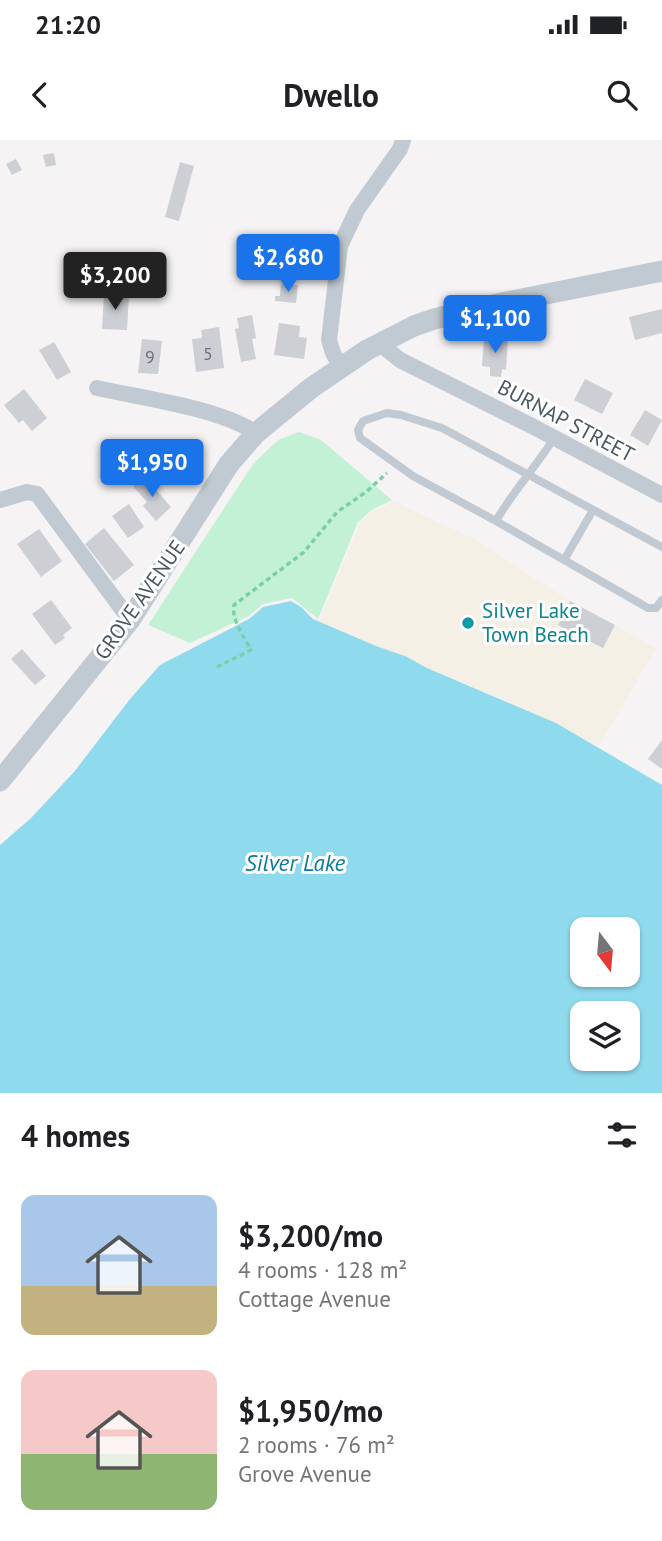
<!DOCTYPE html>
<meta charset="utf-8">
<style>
:root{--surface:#fff;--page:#f6f6f6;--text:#202124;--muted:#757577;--accent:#1a73e8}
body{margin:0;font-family:"PT Sans",sans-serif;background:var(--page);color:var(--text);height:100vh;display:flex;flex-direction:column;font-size:26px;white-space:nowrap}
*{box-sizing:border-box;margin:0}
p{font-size:23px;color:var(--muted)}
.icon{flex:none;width:38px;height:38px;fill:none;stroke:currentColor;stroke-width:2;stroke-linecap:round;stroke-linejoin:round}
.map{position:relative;height:953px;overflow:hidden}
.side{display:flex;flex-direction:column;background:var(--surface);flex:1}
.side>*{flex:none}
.needle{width:46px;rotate:164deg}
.fabs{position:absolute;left:570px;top:777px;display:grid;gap:14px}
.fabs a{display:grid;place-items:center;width:70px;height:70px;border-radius:14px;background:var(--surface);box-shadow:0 2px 5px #0004;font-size:35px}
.price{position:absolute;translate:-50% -60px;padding:0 16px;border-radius:7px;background:var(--accent);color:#fff;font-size:23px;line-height:46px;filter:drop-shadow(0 2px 4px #0008)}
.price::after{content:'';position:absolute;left:50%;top:42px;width:21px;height:16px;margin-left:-10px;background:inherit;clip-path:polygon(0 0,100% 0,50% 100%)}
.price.current{background:#222;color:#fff}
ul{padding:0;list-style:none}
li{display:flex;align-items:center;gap:21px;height:175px;padding:0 21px}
li span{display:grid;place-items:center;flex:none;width:196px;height:140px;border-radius:14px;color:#555}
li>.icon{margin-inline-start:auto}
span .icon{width:84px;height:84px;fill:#fffc;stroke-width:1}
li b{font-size:30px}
h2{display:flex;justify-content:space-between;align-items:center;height:84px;padding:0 21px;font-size:30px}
.status{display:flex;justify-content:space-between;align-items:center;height:49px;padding:0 35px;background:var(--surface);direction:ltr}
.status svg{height:19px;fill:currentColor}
header{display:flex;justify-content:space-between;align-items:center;height:91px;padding:0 21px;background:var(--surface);font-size:32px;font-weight:700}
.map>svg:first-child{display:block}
</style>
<div class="status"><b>21:20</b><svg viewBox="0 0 49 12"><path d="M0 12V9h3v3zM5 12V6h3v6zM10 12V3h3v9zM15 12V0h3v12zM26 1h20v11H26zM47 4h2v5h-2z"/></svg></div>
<header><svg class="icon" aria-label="back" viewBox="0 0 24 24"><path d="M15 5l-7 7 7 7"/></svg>Dwello<svg class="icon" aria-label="search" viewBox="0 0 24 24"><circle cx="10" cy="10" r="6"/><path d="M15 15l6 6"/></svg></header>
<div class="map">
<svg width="662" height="953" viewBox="0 0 662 953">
<rect width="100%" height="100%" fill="#f5f3f3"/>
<path fill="#c3f1d5" d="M299,292L321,300L392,360L373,369L358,382L318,479L292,458L263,464L249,476L190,503L148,485L253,324L278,300Z"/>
<path fill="#f5f0e5" d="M395,362L474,399L570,461L656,508L599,606L510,562L427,528L405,516L376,506L319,482L360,383L374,370Z"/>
<path fill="#90daee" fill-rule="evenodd" d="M291,461L301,467L313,479L376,506L405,516L427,528L556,583L662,645V953H0V705L31,678L74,632L130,559L160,525L249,479L263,467ZM583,789H628V835H583ZM583,873H628V919H583Z"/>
<path fill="#cdcfd5" d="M54,13L56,25L46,27L43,15Z
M16,19L22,30L12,35L6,24Z
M180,22L194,26L179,81L165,77Z
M278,101L295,103L294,106L305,107L303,125L276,122Z
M281,144L298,145L296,163L275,161V156H280Z
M104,154L129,155L127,190L102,189Z
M662,169V193L635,200L629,177Z
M252,175L256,198L252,199L256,219L241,222L235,189L239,188L237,178Z
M279,183L300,186L299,197L307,198L304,219L274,215Z
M219,187L224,228L196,232L192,199L202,198L201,190Z
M484,196L508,198L506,230L502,229L501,237L490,236V227L482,226Z
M142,199L162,201L158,234L138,233Z
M54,202L71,232L57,240L39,210Z
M585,239L613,253L602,274L574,260Z
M24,249L47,278L32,291L23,280L19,283L4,265Z
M645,270L662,280L648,306L630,295Z
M145,337L171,367L156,381L143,366L147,362L133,346Z
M129,364L144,387L128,398L112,376Z
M104,388L134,425L114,441L85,404Z
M39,389L62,421L41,437L17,404Z
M51,460L72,488L63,495L65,498L55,505L32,474Z
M570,461L615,485L603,508L558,485Z
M22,509L46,536L35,545L11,519Z
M662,600V629L648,619Z"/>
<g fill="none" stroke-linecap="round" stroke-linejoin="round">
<path stroke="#7ad0a6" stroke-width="3.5" stroke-dasharray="5 3.5" stroke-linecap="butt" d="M217,527L251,510C245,498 231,480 234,465L304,412L337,372L366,352L387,333"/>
<path stroke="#c1cad2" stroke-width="8" d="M554,298C536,327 513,351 496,381L648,468H656L662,460
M496,381L413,336L360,298L358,290L363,281L387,273L401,275L442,288L662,407
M564,420L593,370"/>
<path stroke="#c1cad2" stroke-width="16" d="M379,203L400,220L532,286L662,355
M340,226L333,213L329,200L340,106L357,70L400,9L403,0
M97,248C142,258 219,268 256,293
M0,360L27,352L37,354L130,480"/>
<path stroke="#c1cad2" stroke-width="21" d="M0,641L130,480L229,324L256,293L311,248L367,210L414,186L434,179L501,163L662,131"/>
</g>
<circle fill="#0f9aa8" stroke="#fff" stroke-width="2.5" cx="468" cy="483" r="7"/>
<g text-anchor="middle" stroke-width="6" stroke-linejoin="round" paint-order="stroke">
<g font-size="18" fill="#6b747e">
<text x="208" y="220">5</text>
<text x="150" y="223">9</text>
</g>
<g font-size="21" fill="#4a5661" stroke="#fff">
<text transform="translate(566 281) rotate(28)" y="7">BURNAP STREET</text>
<text transform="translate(140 460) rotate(-55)" y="7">GROVE AVENUE</text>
</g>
<g font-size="21" fill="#0d838f" stroke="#fff" text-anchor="start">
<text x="482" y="478">Silver Lake<tspan x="482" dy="24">Town Beach</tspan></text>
</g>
<g font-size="23" font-style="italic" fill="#0c7c9b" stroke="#fff">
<text x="295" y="731">Silver Lake</text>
</g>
</g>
</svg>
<div class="fabs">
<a><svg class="needle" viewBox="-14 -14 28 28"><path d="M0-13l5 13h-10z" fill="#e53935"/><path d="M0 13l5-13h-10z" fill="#757577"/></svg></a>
<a><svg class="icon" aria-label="layers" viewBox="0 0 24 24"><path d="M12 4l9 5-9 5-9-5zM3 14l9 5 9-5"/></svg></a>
</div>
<b class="price" style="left:288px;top:154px">$2,680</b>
<b class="price current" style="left:115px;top:172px">$3,200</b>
<b class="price" style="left:495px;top:215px">$1,100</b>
<b class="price" style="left:152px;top:359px">$1,950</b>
</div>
<section class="side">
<h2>4 homes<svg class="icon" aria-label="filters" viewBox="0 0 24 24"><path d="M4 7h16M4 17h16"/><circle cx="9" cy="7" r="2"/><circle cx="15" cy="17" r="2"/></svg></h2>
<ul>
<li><span style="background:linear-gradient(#a9c7e8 65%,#c2b280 0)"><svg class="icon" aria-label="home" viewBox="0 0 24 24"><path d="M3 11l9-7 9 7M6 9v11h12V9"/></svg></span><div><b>$3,200/mo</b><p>4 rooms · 128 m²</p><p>Cottage Avenue</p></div></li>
<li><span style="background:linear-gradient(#f6c9c9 60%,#8fb573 0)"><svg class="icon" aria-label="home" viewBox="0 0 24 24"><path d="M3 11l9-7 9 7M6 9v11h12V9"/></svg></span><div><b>$1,950/mo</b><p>2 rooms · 76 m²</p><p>Grove Avenue</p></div></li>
</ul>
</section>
